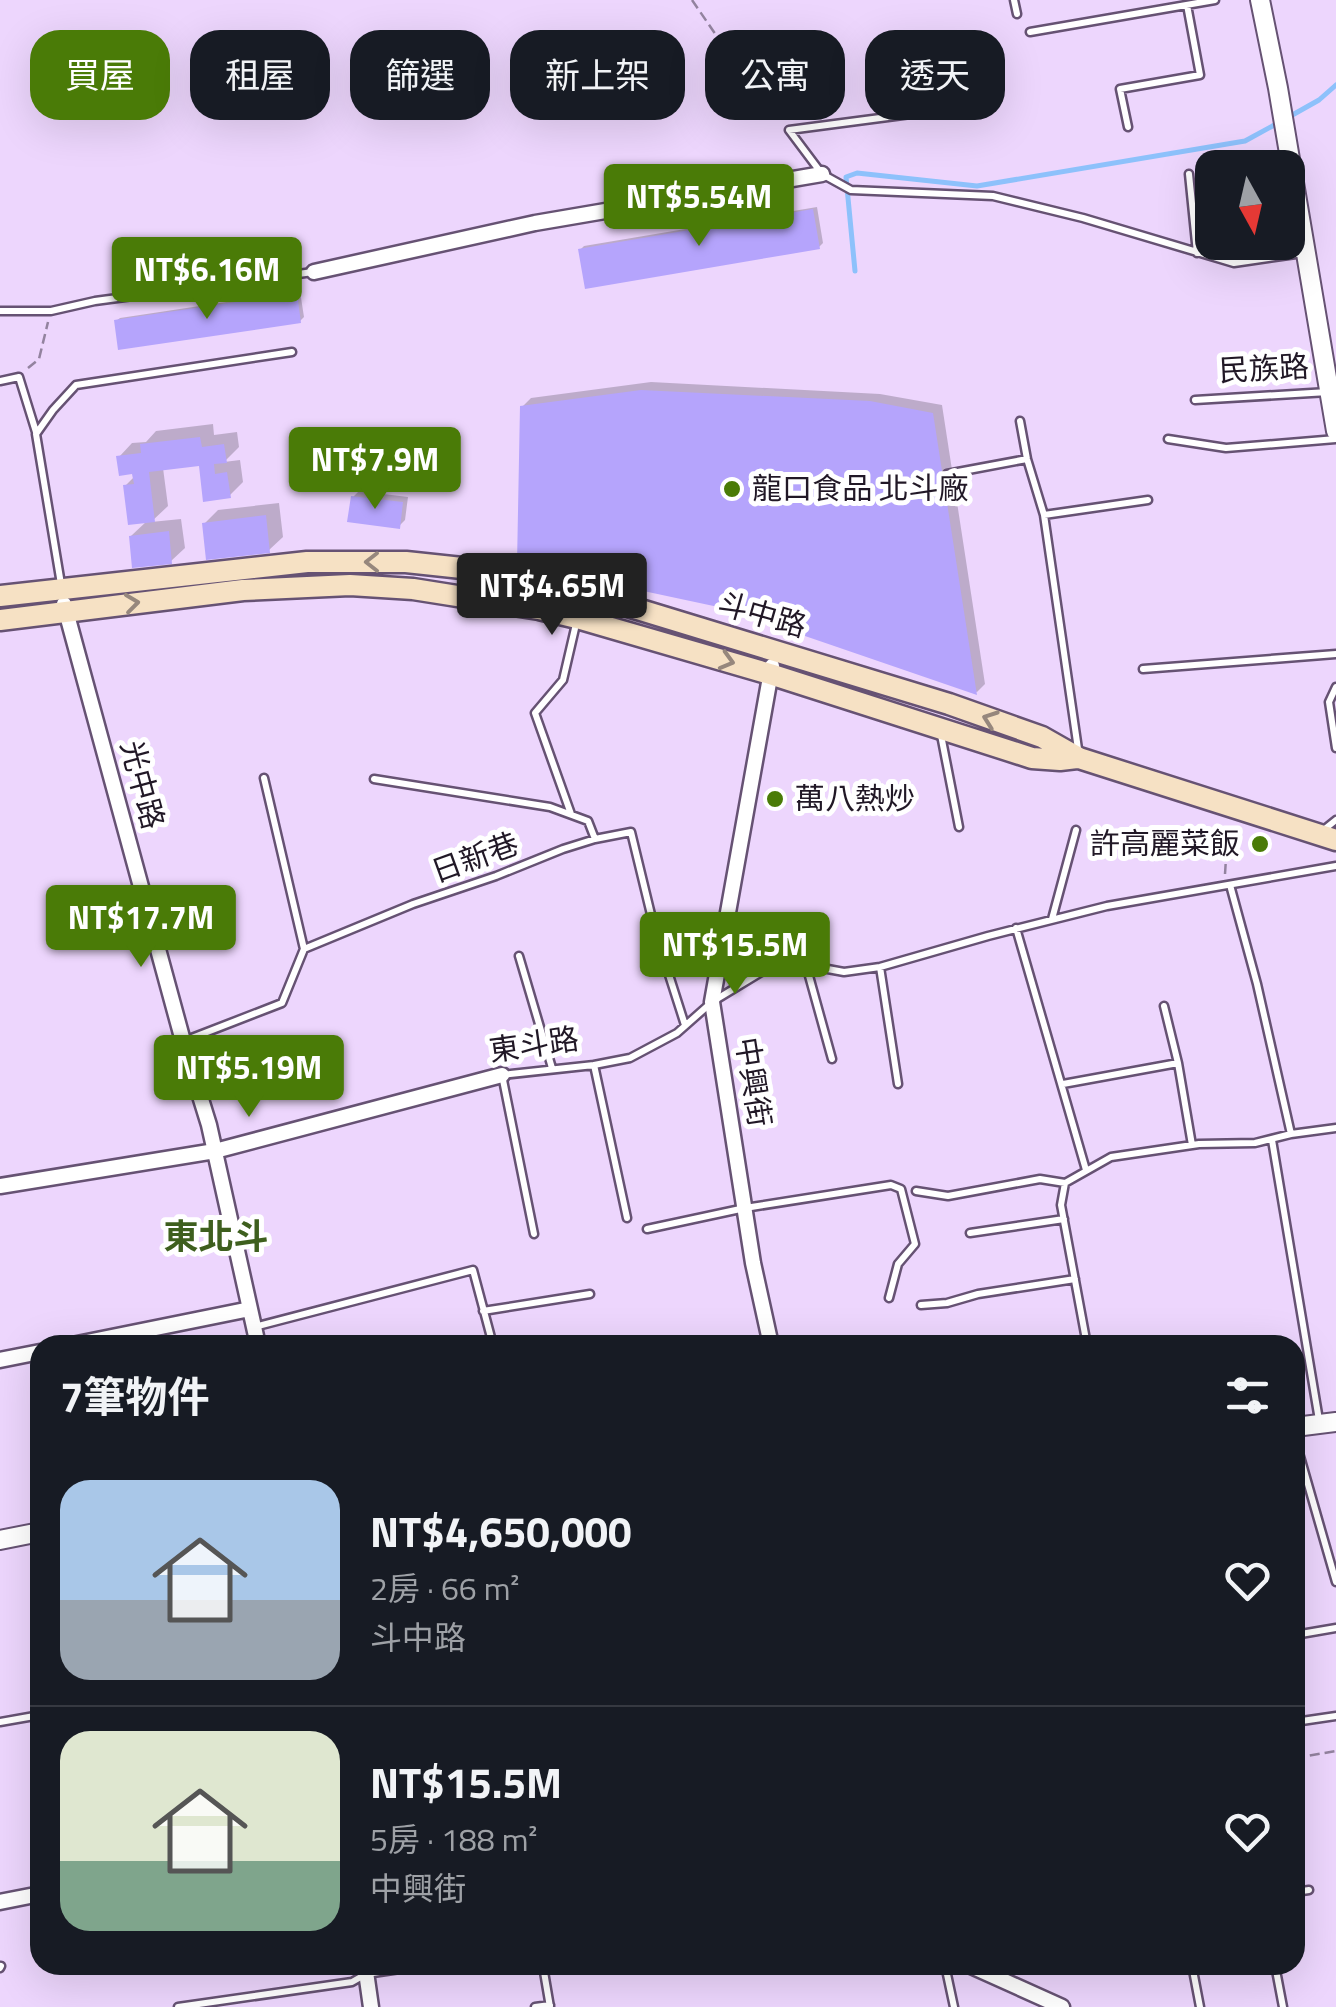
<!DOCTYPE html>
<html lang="zh-TW">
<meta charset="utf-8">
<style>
:root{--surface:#171b24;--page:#20242c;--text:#f1f3f6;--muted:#9ea1a6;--line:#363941;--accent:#4a7b07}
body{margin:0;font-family:"Titillium Web","Noto Sans TC",sans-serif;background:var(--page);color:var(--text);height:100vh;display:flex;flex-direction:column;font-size:38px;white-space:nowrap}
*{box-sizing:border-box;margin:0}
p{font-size:32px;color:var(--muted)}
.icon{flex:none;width:55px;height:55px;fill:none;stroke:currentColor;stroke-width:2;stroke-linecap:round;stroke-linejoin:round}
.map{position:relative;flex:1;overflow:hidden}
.drawer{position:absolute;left:30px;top:1335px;width:1275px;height:640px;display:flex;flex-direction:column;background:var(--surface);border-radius:30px;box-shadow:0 10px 40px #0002}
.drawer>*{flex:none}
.guide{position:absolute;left:30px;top:30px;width:1278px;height:90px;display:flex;gap:20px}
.needle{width:65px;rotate:172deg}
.fabs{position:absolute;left:1195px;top:150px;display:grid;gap:20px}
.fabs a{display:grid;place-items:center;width:110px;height:110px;border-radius:20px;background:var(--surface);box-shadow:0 10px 40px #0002;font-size:50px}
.price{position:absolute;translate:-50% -85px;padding:0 22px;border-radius:10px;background:var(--accent);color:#fff;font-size:32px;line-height:65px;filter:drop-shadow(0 2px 5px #0008)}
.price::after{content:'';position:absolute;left:50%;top:60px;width:30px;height:22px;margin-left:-15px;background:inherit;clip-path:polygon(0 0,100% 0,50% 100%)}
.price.current{background:#222;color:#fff}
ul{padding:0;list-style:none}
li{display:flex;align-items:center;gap:30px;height:250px;padding:0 30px}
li+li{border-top:2px solid var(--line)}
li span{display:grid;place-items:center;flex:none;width:280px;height:200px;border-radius:30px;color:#555}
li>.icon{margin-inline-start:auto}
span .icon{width:120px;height:120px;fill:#fffc;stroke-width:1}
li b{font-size:42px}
h2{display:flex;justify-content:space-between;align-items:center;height:120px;padding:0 30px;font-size:42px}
.chip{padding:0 35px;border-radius:30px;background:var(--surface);box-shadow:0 10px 40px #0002;font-size:35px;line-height:90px}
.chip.current{background:var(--accent);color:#fff}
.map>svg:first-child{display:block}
</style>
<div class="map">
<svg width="1336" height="2007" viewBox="0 0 1336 2007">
<rect width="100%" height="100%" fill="#edd6fd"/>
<path fill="#0003" d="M817,207L823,243L819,247L580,250L584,246Z
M300,291L304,317L300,321H116L120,318Z
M651,382L880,394L942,405L985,684L977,692L724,606L522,407L531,398Z
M213,424L214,435L237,432L239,447L224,462L240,460L243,482L229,496L201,463L163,468L168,506L151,522L181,519L185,548L171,561L131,536L148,520L125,486L135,476L119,457L132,443L146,442L156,431Z
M359,491L408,497L405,520L399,526L353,497Z
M279,503L283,537L269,550L204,524L218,510Z"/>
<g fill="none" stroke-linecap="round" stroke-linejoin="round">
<path stroke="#8dc1fb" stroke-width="5" d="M1287,118L1319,100L1336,85
M855,271L846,177L857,173L977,186L1245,141L1278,123"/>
</g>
<path fill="#b5a4fc" d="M813,209L820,249L585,289L578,249Z
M297,293L301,323L118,350L114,320Z
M641,390L870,401L933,413L977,695L723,608L517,564L520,406Z
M200,437L202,447L224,444L227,463L214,464L215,474L227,472L231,498L203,502L199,466L149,472L155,522L128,525L123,485L134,484L132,474L119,476L116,456L141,453L140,444Z
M351,496L403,502L400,529L347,522Z
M266,515L270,553L206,560L202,523Z
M169,531L172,564L132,568L129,536Z"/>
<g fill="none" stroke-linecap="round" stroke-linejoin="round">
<g stroke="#665273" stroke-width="11">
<path id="service" d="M1014,0L1017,14
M1030,32L1215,0
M953,36L964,107L789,130L822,174L851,190L993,196L1083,218L1234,263L1303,253
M1128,127L1120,89L1200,75L1187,5
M1189,174L1197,253
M0,311H51L95,301L313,272
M0,381L19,377L36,432
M1195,400L1328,392
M1020,421L1027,459L1044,515L1078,749
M1168,439L1226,448L1336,439
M947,474L1027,459
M1044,515L1148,500
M61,584L36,434L53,410L76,385L292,352
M1143,669L1336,654
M1336,687L1329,702L1336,748
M941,735L959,827
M264,778L304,949
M374,779L550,807L588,821L595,839
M571,814L535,713L563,680L576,624
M1321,832L1336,820
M1230,885L1257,984L1291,1134
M1052,919L1076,830
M1016,928L1086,1170
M519,956L552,1068
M806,965L832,1059
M880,967L898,1084
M1164,1006L1178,1063
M184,1041L282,1003L304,949L413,904L496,876L563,849L595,839L631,832L655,931L685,1025
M594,1065L627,1218
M1063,1084L1178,1063L1192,1145
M1272,1140L1319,1420
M916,1191L948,1196L1040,1179L1065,1183
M647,1229L745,1208L891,1185L901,1189L915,1244L898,1264L889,1298
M970,1233L1064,1219
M534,1234L502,1075L594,1065L630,1058L677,1033L712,1002L763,971L806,965L844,972L880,967L988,936L1107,906L1336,866
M921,1305L947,1303L978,1294L1075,1279
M483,1311L590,1294
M254,1327L473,1270L493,1345
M1087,1345L1061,1205L1065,1183L1111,1157L1199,1144L1255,1143L1291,1134L1336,1128
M1295,1439L1336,1582
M1295,1635L1336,1628
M0,1722L40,1715
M1295,1722L1336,1716
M1295,1892L1309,1890
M945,1965L954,2007
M1192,1965L1200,2007
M1275,1965L1283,2007
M543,1966L550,2007
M0,1968L1,1966
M178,2007L352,1982L366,1974L427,1965
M535,2007L550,2005"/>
</g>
<g stroke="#665273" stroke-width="19">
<path id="minor" d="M314,272L535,223L822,174
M64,604L183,1041L209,1125L258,1345
M0,1186L215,1151L502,1075
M72,1345L250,1309
M771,1345L753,1263L712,1002L772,666
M0,1360L40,1352
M0,1902L40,1894
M365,1965L371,2007
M969,1965L1062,2007"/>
</g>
<g stroke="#665273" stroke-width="22">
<path id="tertiary" d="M1260,0L1278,88L1336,431
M1295,1427L1336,1422
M0,1540L40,1532"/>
</g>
<g stroke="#665273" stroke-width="25">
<path id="secondary" d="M0,596L307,562H406L490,571L598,597L949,704L1042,737L1079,758L1336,840
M0,620L243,590L350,585L413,589L539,609L577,618L770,674L1032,758L1060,760L1077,758"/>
</g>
<path stroke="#93839f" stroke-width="2.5" stroke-dasharray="10 5" stroke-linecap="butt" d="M692,0L762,102L779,120
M28,368L39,359L48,322
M1225,874L1228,827
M1295,1758L1336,1751"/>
<use href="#service" stroke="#fff" stroke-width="6"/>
<use href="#minor" stroke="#fff" stroke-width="14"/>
<use href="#tertiary" stroke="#fff" stroke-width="18"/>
<use href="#secondary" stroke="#f6e1c4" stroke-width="20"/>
</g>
<defs><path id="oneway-chevron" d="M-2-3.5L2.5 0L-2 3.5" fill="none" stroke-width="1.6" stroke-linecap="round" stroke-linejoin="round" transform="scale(2.5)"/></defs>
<g stroke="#96877d">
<use href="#oneway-chevron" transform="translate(372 562) rotate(-180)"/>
<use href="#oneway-chevron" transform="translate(132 603) rotate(-7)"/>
<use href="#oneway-chevron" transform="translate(727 661) rotate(16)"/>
<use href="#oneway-chevron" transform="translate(990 719) rotate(-160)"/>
</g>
<g fill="#4a7b07" stroke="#fff" stroke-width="4">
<circle cx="732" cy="489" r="10"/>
<circle cx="775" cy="799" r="10"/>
<circle cx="1260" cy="844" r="10"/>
</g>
<g text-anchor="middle" stroke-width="10" stroke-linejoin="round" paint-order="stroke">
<g font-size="30" fill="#211826" stroke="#fff">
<text transform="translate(1264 369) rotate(-3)" y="10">民族路</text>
<text transform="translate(762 615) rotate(16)" y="10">斗中路</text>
<text transform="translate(142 785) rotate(75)" y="10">光中路</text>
<text transform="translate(475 858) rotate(-20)" y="10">日新巷</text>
<text transform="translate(534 1045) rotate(-8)" y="10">東斗路</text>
<text transform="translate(753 1082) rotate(81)" y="10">中興街</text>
</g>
<g font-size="30" fill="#211826" stroke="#fff" text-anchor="start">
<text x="752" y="499">龍口食品 北斗廠</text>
<text x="795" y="809">萬八熱炒</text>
<text x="1240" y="854" text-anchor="end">許高麗菜飯</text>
</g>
<g font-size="35" font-weight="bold" fill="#3e5f1e" stroke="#fff">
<text x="216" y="1249">東北斗</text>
</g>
</g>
</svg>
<div class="fabs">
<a><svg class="needle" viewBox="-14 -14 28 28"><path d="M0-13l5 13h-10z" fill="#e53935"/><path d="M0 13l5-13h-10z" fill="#9ea1a6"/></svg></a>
</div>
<b class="price" style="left:699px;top:249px">NT$5.54M</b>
<b class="price" style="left:207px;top:322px">NT$6.16M</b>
<b class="price" style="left:375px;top:512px">NT$7.9M</b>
<b class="price current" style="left:552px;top:638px">NT$4.65M</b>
<b class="price" style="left:141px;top:970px">NT$17.7M</b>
<b class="price" style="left:735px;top:997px">NT$15.5M</b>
<b class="price" style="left:249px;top:1120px">NT$5.19M</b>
<div class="guide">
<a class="chip current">買屋</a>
<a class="chip">租屋</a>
<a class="chip">篩選</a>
<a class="chip">新上架</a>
<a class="chip">公寓</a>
<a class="chip">透天</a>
</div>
<section class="drawer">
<h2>7筆物件<svg class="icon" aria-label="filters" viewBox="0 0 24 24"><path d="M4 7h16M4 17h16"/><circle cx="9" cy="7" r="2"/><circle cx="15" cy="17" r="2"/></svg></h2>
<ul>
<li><span style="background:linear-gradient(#a9c7e8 60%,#9aa5b1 0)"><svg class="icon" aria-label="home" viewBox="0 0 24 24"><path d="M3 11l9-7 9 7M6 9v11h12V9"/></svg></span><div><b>NT$4,650,000</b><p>2房 · 66 m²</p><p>斗中路</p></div><svg class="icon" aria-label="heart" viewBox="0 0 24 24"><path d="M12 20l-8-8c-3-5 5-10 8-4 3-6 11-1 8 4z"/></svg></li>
<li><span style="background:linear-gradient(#dfe7d0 65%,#7fa58c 0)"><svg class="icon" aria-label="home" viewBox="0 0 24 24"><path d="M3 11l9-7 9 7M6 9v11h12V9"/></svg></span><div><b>NT$15.5M</b><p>5房 · 188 m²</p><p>中興街</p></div><svg class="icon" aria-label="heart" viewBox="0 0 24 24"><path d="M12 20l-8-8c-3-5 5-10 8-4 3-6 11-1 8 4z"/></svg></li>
</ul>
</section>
</div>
